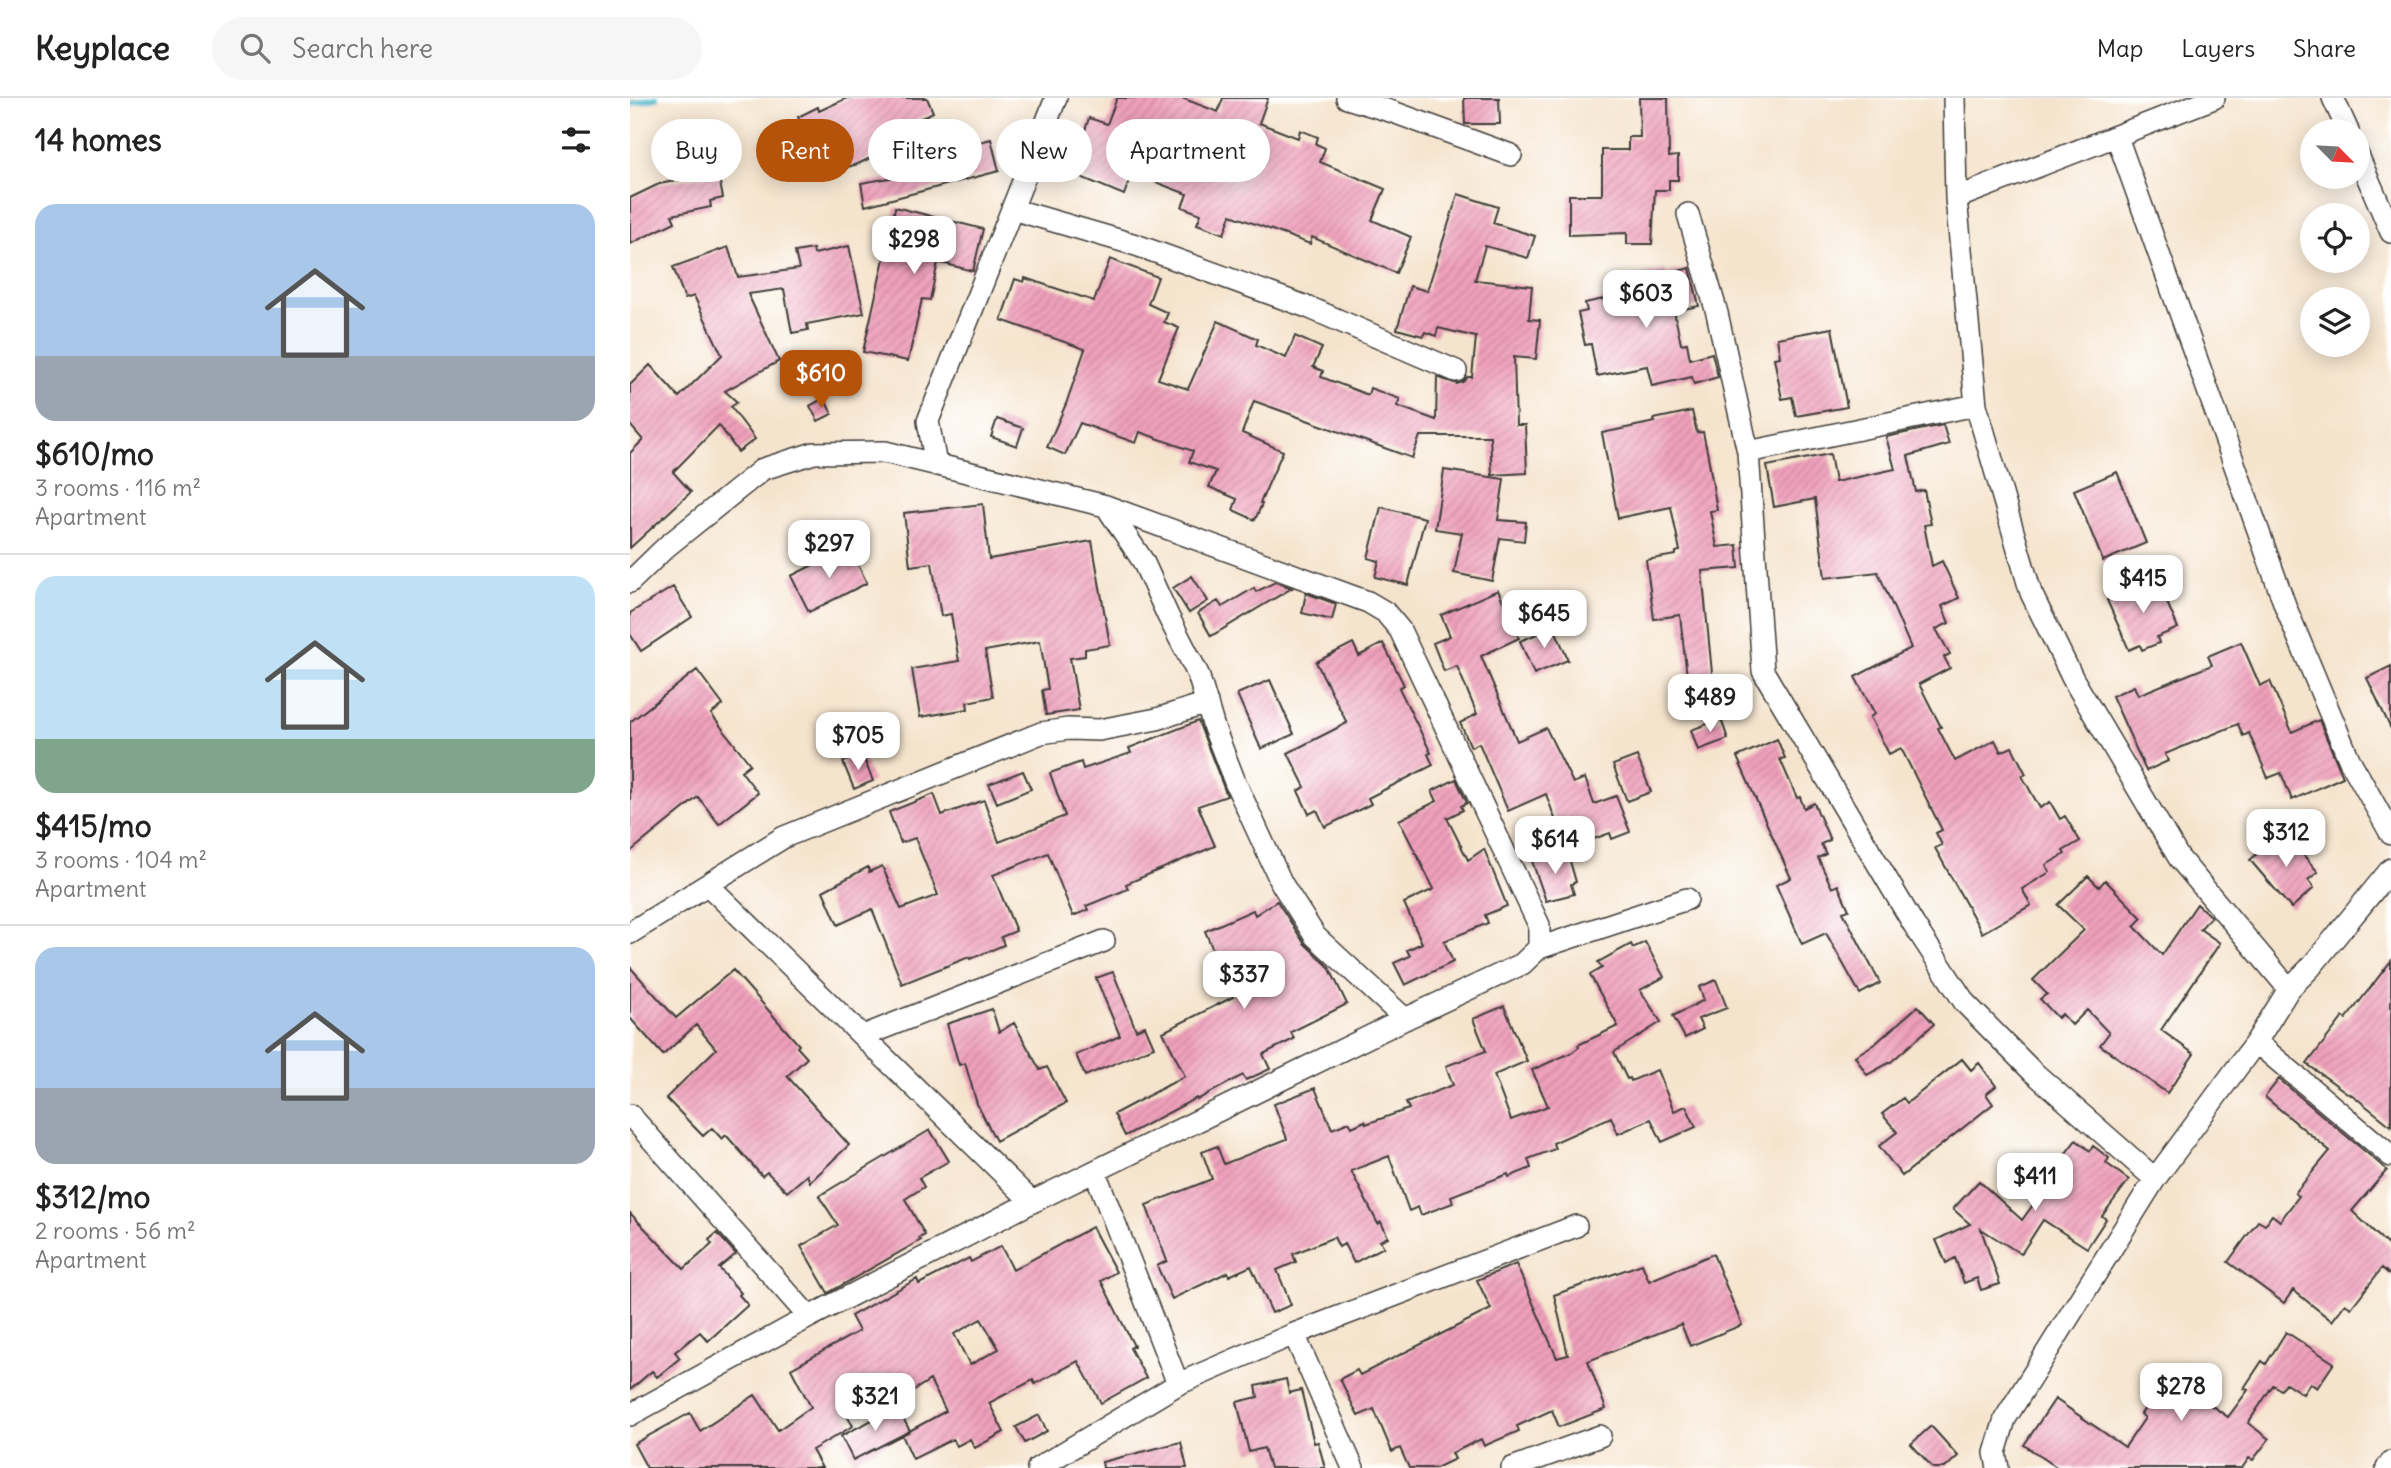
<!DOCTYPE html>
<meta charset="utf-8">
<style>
:root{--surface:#fff;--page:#f6f6f6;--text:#222;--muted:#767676;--line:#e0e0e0;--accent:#b45309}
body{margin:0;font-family:Delius,sans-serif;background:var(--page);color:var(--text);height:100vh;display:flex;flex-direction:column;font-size:26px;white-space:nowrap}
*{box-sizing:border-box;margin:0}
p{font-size:23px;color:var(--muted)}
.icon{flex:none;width:38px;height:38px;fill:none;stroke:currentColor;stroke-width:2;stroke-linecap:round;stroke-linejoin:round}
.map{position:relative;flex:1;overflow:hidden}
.details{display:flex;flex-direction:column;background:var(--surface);width:630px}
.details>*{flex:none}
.banner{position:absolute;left:21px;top:21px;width:665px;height:63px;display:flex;gap:14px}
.needle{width:46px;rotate:114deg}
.controls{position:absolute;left:1670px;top:21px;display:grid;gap:14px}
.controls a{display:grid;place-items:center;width:70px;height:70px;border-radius:50%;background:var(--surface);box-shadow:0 4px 18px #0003;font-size:35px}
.price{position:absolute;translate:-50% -60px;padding:0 16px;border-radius:14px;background:#fff;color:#222;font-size:23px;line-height:46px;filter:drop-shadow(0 2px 4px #0008)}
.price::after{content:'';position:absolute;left:50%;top:42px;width:21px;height:16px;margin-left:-10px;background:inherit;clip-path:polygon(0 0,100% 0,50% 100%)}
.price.selected{background:var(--accent);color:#fff}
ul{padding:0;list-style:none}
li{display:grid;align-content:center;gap:14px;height:371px;padding:0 35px}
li+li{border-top:2px solid var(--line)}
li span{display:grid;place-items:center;height:217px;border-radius:21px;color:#555}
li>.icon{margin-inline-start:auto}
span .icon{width:126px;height:126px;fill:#fffc;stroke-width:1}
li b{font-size:30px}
h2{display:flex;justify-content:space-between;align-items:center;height:84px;padding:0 35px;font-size:30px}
.chip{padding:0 24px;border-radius:32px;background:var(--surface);box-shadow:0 4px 18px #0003;font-size:24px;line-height:63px}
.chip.selected{background:var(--accent);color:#fff}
header{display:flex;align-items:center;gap:42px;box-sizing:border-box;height:98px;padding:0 35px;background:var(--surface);border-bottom:2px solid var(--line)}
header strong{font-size:33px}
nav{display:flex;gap:38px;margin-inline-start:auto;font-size:24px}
.search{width:490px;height:63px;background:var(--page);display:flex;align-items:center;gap:18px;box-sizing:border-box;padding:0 24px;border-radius:38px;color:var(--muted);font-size:26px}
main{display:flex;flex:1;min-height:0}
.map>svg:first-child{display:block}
</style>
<header>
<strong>Keyplace</strong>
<div class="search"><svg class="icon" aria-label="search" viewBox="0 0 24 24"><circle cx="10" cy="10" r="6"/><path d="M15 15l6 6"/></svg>Search here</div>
<nav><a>Map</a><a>Layers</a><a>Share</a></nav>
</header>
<main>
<section class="details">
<h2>14 homes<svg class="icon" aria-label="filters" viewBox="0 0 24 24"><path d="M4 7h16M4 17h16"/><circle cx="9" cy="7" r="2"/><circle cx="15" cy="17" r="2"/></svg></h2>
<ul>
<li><span style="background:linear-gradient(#a9c7e8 70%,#9aa5b1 0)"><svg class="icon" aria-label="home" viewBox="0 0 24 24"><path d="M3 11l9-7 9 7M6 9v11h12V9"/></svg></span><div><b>$610/mo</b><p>3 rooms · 116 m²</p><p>Apartment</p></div></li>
<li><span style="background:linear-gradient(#bfe0f5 75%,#7fa58c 0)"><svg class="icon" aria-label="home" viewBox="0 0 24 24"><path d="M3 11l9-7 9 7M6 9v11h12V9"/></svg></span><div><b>$415/mo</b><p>3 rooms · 104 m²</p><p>Apartment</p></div></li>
<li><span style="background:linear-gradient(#a9c7e8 65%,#9aa5b1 0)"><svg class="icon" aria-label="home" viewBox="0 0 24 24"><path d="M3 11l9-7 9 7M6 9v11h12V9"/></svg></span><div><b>$312/mo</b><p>2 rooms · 56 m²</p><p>Apartment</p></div></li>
</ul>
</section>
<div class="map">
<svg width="1761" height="1370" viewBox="0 0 1761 1370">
<defs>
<pattern id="building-hatch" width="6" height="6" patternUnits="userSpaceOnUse" patternTransform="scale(1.75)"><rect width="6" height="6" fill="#efa0bb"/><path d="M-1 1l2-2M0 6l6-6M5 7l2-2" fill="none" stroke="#cc89a0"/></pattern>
</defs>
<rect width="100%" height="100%" fill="#fff"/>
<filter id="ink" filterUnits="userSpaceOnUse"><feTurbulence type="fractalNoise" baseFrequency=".0143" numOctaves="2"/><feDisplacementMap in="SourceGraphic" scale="14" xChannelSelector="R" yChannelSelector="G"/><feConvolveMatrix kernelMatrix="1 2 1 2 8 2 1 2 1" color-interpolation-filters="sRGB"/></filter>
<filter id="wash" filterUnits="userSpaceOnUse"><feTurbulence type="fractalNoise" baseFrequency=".00686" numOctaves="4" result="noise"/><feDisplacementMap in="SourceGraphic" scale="28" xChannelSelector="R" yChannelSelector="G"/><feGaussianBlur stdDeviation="1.57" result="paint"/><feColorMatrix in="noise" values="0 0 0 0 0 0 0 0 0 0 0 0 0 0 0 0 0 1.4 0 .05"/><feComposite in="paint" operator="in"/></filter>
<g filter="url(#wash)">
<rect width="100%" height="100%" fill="#f5e4cd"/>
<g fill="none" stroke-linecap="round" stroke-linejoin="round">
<path stroke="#48b3c6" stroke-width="6" d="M0,6L26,0"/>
</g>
<g id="blocks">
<path fill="url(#building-hatch)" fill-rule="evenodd" d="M217,0H297L303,14L270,31L275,43L228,66L217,69L206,43L162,63L150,38L172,28L168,19L188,9L189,13Z
M487,0H552L588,14L593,0H638L629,25L668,40L670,32L688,39L686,46L695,50L690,64L755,91L742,122L781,139L766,175L682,139L680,146L601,117L594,136L567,126L571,116L552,109L557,96L502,75L494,97L441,75L459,20L477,26Z
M834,0H869L870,26H835Z
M1009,0H1038L1039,59L1048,58V82H1039V92H1025L1022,146H997V135L939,137V97H972V52H998V39H1010Z
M361,41L369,73L235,108L231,85L294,74L291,60Z
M88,75L93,100L80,103L81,109L42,117L45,124L0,146V100L29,86Z
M828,96L868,109L863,125L905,138L898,160L855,148L845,182L902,188L899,221L910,222L906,261L884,259L886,327H895L897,375L862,377L860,338H790L782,360L624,303L612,335L653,353L630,405L632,406L625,422L603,412L607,401L579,389L586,373L559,364L563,353L510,334L506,345L450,325L435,357L417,349L436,306L455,251L371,222L385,181L394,184L395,180L464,203L480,161L528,179L518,206L538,215L534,224L549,230L528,281L558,291L588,223L628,241L626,247L656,260L665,238L692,250L683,269L693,273L691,279L738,297L740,290L770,301L767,308L806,322L807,279L827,286L833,284L838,279H842L846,239L808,230L806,238L795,234L793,238L767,231L780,188L797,193Z
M265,109L353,131L343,173L308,164L300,202L292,201L278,263L233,254L255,156L257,157Z
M219,148L234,215L177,226L178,232L162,235L154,191L118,196L149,263L95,293L107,304L101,309L125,341L108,354L89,327L43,374L61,394L0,450V355L13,342L0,327V287L20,267L49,299L92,257L64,198L55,201L43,169L98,149L108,179L169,171L165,154L183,151L184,156Z
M1060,170L1069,208L1044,213L1051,246L1057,245L1060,261L1082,255L1088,279L1064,286L1062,279L1022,288L1017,268L967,278L961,246L955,247L948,215L957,213L955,205L1001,195L998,180L1035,172L1036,176Z
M1202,230L1217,309L1166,318L1162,299L1152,301L1144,260L1150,259L1147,240Z
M194,300L202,316L188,323L180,308Z
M1062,313L1067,335L1073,334L1078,358L1087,412L1080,413L1087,449L1107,447L1109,470L1072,473L1083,585L1058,588L1050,517L1024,521L1016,462L1046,457V454L1050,453L1041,409L988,420L972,335L1025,324L1024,321Z
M367,321L393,330L387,348L361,339Z
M1313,327L1319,346L1278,358L1286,394L1294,392L1301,426L1294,427L1302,468L1312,463L1329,500L1312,508L1319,525L1306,531L1320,556L1314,559L1320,570L1289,586L1311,629L1308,630L1325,663L1365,642L1371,654L1382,649L1396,676L1392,678L1410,710L1420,704L1430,721L1435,718L1450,743L1433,753L1435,756L1416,767L1420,774L1392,791L1401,807L1352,835L1305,750L1312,747L1306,735L1312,732L1271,650L1259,656L1240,619L1245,616L1225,579L1281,550L1248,474L1195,480L1185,401L1144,409L1137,368L1200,356L1205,384L1265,371L1256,339Z
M814,372L874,381L868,422L896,424L894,443L870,440L862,483L824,475L832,435L805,431Z
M1487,374L1516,445L1473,463L1444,392Z
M353,406L359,461L462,443L480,547L455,551V558L440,560L449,612L416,617L412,592L418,591L410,543L355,553L363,599L337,604L338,611L290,619L282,571L329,563L321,516L311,518L302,465L280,468L274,415Z
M751,409L795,420L778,487L745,479L749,463L738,460Z
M219,449L237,485L179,514L161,478Z
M562,478L578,503L559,515L543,490Z
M1527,481L1548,530L1527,539L1529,545L1512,552L1510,547L1499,552L1477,502Z
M645,484L662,490L581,538L568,515L588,503L592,509L624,490L626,494Z
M43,489L62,519L11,553L0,536V515Z
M868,492L889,540L851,558L887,643L916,630L943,685L955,680L964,706L986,698L1000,734L982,741L980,735L936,751L916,696L878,713L849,645L841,649L830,625L847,616L827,568L814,573L803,545L820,538L811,517Z
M676,495L706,506L702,522L672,515Z
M924,529L938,562L904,576L890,543Z
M1611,544L1630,588L1640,583L1662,634L1689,622L1713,679L1662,702L1651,675L1638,680L1619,635L1613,638L1608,626L1535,656L1538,663L1516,673L1482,598L1504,588L1508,597L1582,567L1578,558Z
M723,545L729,558L753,545L774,587L769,590L801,655L798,656L803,667L738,700L741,706L695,729L687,712L679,716L668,693L675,689L658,655L717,625L686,564Z
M1761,568V631L1737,580Z
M67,572L93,607L81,616L120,666L111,673L128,695L89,726L68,699L0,754V624Z
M640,582L664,636L631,651L607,596Z
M1091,621L1098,641L1068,652L1061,632Z
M568,623L597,698L568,708L585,748L496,786L498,791L456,808L458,812L443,818L418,755L363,777L386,833L371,839L374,847L340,861L339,859L272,886L242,811L208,827L193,793L238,769L239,774L252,768L271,811L308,797L285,740L271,745L259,714L304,696L312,717L354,702L369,744L435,718L420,675L451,664L453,671L501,655L499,650Z
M1147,641L1155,660L1150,661L1167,700L1170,699L1174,710L1184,705L1200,742L1191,746L1196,756L1188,760L1202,790L1208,787L1219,812L1213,814L1250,885L1230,896L1196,835L1172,846L1146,787L1161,780L1107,659Z
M232,656L243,683L224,691L213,664Z
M1007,658L1021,694L997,703L983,667Z
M393,673L401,691L367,705L359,686Z
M826,681L837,705L831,708L833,712L817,720L838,762L854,751L877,808L855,817L858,825L814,843L823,864L775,887L764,865L780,858L777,852L792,845L774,805L804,791L769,722L807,703L802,693Z
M1653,733L1688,774L1678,782L1684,790L1661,810L1620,762Z
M937,753L946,784L941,786L944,796L916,803L902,763Z
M1458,778L1469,789L1475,782L1512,820L1504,828L1532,857L1567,806L1581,819L1570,831L1590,845L1531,932L1564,956L1537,995L1470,947L1479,935L1457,912L1442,927L1432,916L1428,920L1410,901L1417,896L1403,882L1454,832L1428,807Z
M647,803L674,845L699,869L717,906L661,934L664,941L633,956L640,971L616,982L613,977L567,1002L566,1000L495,1038L484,1016L555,978L533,934L603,899L575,833L623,812L625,817Z
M1015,844L1034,879L1010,892L1031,924L984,954L997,981L1000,980L1001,983L1027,972L1044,1013L1056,1008L1066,1029L1032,1044L1021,1021L988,1036L981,1019L923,1045L925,1051L898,1061L901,1070L879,1079L878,1076L821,1098L823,1105L791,1117L788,1109L779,1113L759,1058L721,1073L748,1126L751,1124L758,1139L750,1143L754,1149L724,1165L714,1146L709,1149L704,1139L663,1156L666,1164L647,1172L661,1207L642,1215L621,1168L599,1178L598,1174L542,1201L527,1168L537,1163L516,1107L582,1081L572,1054L587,1048L594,1066L657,1041L644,1006L685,990L702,1031L719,1024L722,1029L735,1023L736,1026L779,1011L776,1005L823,987L816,968L856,953L843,921L874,908L897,963L864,977L881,1022L918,1008L902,972L943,954L949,949L948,947L988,928L960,877L972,870L968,864L1001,846L1003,850Z
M1761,863V1028L1721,996L1720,997L1677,966L1713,919L1716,921Z
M0,869L46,920L103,872L169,947L167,949L177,960L157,978L219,1047L180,1084L177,1077L157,1094L137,1074L132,1078L96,1037L92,1041L82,1030L73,1038L36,1000L86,951L66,927L33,957L0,920Z
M483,874L506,932L515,928L524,949L455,978L446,957L490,938L466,880Z
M1086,882L1097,910L1068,921L1073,931L1055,940L1043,918L1074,902L1069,889Z
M1288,908L1304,926L1261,964L1237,977L1225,958L1246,945Z
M362,911L369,934L384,925L410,972L417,969L436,1005L366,1043L347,1006L335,965L329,967L317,926Z
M1332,961L1341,972L1349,965L1366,988L1356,996L1363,1006L1272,1078L1249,1048L1267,1034L1252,1016L1273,1000L1277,1005Z
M1649,981L1757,1072L1722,1113L1761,1150V1178L1752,1170L1721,1210L1715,1206L1702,1223L1663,1192L1654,1205L1598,1164L1628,1123L1635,1127L1642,1117L1650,1123L1669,1098L1665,1095L1700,1053L1635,999Z
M300,1032L319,1063L289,1080L294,1089L275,1101L295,1137L289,1140L291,1142L198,1195L171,1148L208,1127L189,1098Z
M1446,1042L1460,1053L1463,1048L1479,1060L1476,1065L1499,1082L1472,1118L1476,1121L1457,1150L1413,1122L1391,1156L1351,1131L1370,1186L1351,1192L1347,1180L1334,1185L1325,1160L1316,1165L1306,1142L1340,1126L1323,1111L1349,1083L1392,1122L1426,1075L1423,1072Z
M0,1115L54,1171L82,1146L79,1142L87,1135L106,1156L89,1170L111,1195L109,1197L118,1207L78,1243L70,1234L45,1254L50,1260L27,1279L22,1273L0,1292Z
M462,1129L486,1174L471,1183L504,1248L500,1250L516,1280L471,1305L448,1263L405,1286L403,1282L359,1305L374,1334L345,1350L340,1341L327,1348L323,1341L283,1361L272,1337L316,1313L300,1282L253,1312L236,1289L209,1304L223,1328L182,1352L192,1370H17L4,1346L60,1315L70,1333L125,1297L148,1332L181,1309L161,1271L229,1233L221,1218L287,1181L289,1186L339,1160L341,1164L371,1148L383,1172ZM351,1221L369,1251L340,1267L324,1236Z
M1083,1156L1112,1227L1060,1248L1051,1226L958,1263L976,1311L929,1329L922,1312L887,1328L889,1333L854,1348L851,1341L822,1355L825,1361L806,1370H779L770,1350L762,1354L744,1311L728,1318L710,1281L727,1272L730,1277L861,1211L847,1182L886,1166L927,1260L938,1257L924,1197L1012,1166L1019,1183Z
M1656,1234L1704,1265L1687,1290L1680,1285L1673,1296L1656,1285L1651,1292L1643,1287L1618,1325L1639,1341L1623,1362L1619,1360L1612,1370H1428L1394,1347L1425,1301L1495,1349L1515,1320L1511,1316L1524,1298L1528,1300L1542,1280L1598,1319L1618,1292L1614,1290L1632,1263L1636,1266Z
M656,1281L659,1295L671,1292L684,1345L688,1344L695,1370H640L634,1350L619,1354L607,1304L628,1299L626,1288Z
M267,1309L280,1333L223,1362L211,1338Z
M409,1317L417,1333L395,1345L386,1329Z
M1301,1328L1328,1358L1315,1370H1303L1281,1346Z
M551,1344L557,1370H473L472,1364Z"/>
</g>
</g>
<g filter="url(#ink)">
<use href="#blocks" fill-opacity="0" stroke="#3d3a37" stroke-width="2"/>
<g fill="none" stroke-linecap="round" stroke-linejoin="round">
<g stroke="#3d3a37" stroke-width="24">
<path id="street" d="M717,0L763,14L881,57
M1324,0L1326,100L1346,307L1401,495L1443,581L1549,760L1659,891
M1703,0L1718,33
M1487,39L1656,510L1719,661L1761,736
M1727,55L1761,134
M1326,100L1584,0
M382,111L506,147L680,210L826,273
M1058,116L1087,215L1118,354L1133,573L1284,827L1335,905L1402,973L1525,1081
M1118,354L1346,307
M306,367L298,323L426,0
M476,408L513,463L538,518L568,576L584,630L605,684L652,786L685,838L775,921
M0,484L36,449L133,371L184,355L255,354L476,408L738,504L755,514L770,532L909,827V850L892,866L775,921L402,1104L179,1219L0,1317
M78,787L402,1104
M0,835L154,739L411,635L438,631L469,632L527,621L577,605
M909,850L1057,801
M233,938L474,843
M1626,944L1761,1058
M0,1017L179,1219
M465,1074L548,1286
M664,1236L723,1370
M408,1370L548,1286L664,1236L946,1128
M882,1370L970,1338
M1368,1370L1365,1355L1375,1321L1525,1081L1626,944L1659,891L1680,870L1761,771
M1757,1370L1761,1364"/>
</g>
<use href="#street" stroke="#fff" stroke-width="21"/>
</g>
</g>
</svg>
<div class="controls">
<a><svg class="needle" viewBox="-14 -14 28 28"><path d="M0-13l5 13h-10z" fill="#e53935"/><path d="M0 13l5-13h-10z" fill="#767676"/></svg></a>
<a><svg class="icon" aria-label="locate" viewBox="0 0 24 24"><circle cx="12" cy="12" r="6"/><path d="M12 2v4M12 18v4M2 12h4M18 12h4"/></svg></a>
<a><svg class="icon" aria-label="layers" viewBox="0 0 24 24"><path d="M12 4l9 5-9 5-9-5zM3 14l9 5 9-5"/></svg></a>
</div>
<b class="price" style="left:284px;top:178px">$298</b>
<b class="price" style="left:1016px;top:232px">$603</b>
<b class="price selected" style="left:191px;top:312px">$610</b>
<b class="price" style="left:199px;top:482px">$297</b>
<b class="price" style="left:1513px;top:517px">$415</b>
<b class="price" style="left:914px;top:552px">$645</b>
<b class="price" style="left:1080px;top:636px">$489</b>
<b class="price" style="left:228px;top:674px">$705</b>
<b class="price" style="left:1656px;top:771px">$312</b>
<b class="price" style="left:925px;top:778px">$614</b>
<b class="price" style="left:614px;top:913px">$337</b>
<b class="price" style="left:1405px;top:1115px">$411</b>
<b class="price" style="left:1551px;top:1325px">$278</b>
<b class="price" style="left:245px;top:1335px">$321</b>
<div class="banner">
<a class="chip">Buy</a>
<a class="chip selected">Rent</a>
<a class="chip">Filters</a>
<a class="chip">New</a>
<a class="chip">Apartment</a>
</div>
</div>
</main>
